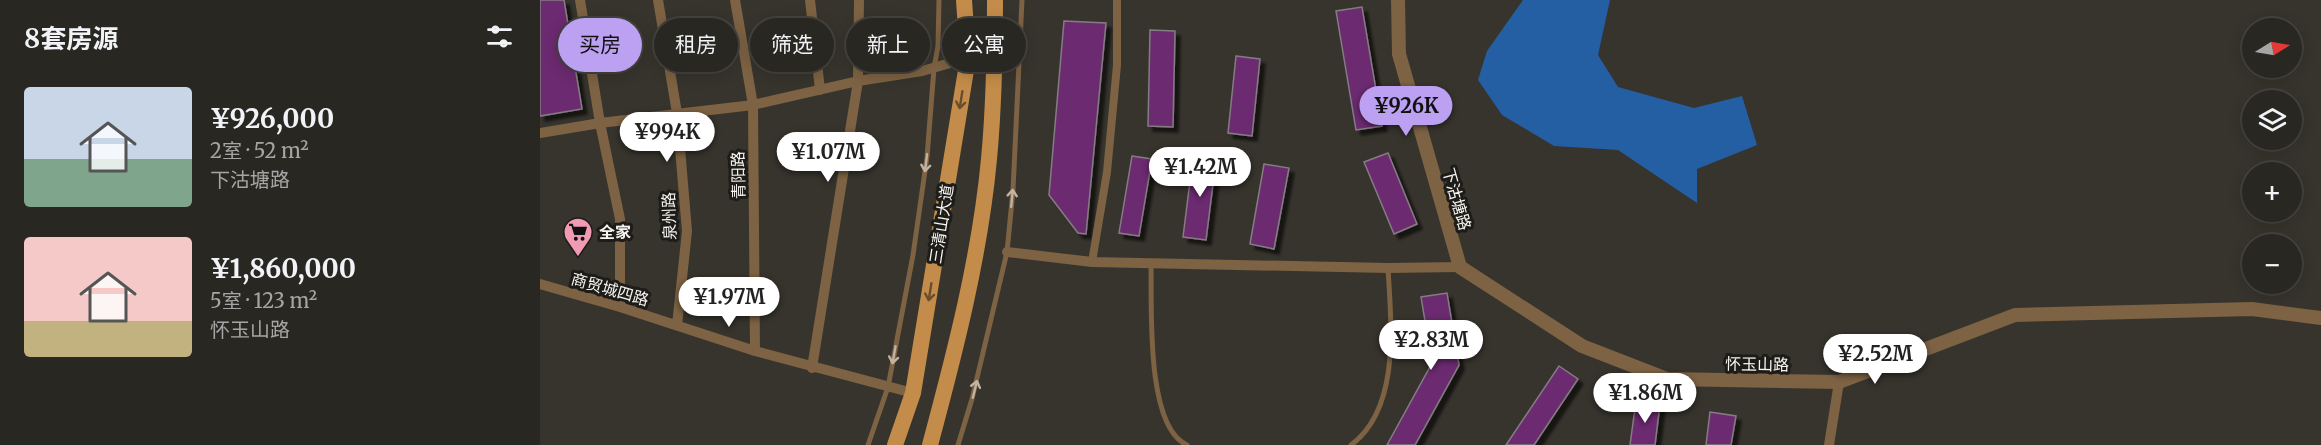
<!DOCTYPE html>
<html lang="zh">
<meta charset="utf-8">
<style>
:root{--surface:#292722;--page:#312f2a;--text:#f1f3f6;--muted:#a5a5a5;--line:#454440;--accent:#bca0f2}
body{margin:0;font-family:Merriweather,"Noto Sans SC",serif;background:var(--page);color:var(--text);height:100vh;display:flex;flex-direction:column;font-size:22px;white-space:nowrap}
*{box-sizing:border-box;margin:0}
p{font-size:20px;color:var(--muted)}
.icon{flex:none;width:33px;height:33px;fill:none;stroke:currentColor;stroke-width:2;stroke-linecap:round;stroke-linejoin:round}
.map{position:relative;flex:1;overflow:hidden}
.details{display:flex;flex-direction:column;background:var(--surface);width:540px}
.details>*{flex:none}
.banner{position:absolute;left:18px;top:18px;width:570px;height:54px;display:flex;gap:12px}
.needle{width:39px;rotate:79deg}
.controls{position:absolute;left:1702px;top:18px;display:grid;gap:12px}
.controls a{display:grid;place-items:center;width:60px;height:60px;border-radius:50%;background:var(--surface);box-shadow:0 3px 15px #0003,0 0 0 2px var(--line);font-size:30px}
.price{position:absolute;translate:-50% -51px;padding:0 14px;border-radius:21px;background:#fff;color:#222;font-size:20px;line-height:39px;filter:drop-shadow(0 2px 3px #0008)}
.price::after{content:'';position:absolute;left:50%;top:36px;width:18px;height:14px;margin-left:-9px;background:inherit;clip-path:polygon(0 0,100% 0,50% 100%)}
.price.selected{background:var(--accent);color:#111}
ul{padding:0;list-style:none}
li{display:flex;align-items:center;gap:18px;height:150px;padding:0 24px}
li span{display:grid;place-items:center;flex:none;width:168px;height:120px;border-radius:6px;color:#555}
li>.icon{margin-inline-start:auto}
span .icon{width:72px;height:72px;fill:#fffc;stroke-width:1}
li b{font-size:26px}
h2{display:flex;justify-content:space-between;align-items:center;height:72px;padding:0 24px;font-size:26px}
.pill{padding:0 21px;border-radius:27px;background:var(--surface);box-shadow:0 3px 15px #0003,0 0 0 2px var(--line);font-size:21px;line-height:54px}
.pill.selected{background:var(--accent);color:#111}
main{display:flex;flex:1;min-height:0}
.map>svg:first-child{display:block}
</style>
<main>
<section class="details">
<h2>8套房源<svg class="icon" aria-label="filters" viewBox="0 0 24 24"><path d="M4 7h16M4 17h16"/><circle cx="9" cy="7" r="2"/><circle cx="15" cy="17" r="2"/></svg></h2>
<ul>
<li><span style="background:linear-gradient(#c9d6e8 60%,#7fa58c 0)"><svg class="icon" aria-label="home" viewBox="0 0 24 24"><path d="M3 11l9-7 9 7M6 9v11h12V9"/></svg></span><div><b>¥926,000</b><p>2室 · 52 m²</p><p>下沽塘路</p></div></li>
<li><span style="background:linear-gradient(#f6c9c9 70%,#c2b280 0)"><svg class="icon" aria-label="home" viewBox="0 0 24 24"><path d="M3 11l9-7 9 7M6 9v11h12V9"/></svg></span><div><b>¥1,860,000</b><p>5室 · 123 m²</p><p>怀玉山路</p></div></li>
</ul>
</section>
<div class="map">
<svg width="1781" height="445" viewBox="0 0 1781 445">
<defs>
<filter id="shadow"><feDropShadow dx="5" dy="5" stdDeviation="1.5" flood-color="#0009"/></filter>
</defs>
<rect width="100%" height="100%" fill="#37342d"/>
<path fill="#245fa4" d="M983,0H1070L1058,55L1078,87L1154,108L1202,96L1217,145L1157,169V203L1078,150L1014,146L962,115L938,80L947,51Z"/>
<path fill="#6c2c6f" stroke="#837c83" stroke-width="1.5" filter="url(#shadow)" d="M0,0H24L42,109L0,116Z
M822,7L842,126L816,130L796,11Z
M524,21L566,23L546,234L538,233L509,195Z
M610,30L635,31L633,127L608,126Z
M696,56L720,59L712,136L688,133Z
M848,153L877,224L854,234L824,162Z
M592,156L612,159L599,236L579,233Z
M653,157L676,160L666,240L643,237Z
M724,164L749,168L734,249L710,244Z
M907,293L919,365L875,445H847L892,363L881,297Z
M1019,366L1038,379L994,445H966Z
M1096,401L1120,404L1115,445H1090Z
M1170,412L1196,416L1191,445H1166Z"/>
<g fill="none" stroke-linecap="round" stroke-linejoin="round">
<path stroke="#7d6243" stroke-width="5" d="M611,263C612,304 605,427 647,445
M328,445L348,387L373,255L387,157L394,68L398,46L399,0
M418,445L432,399L467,252L473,190L482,0
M811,445C861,408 851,323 848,268"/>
<path stroke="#7d6243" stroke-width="8" d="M552,262L567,172L577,65V0"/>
<path stroke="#7d6243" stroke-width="10" d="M40,0L60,123L80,219V307
M118,0L137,113L147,231L137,325
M195,0L213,105L215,351
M270,0L280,90
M0,133L60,123L213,105L318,81L382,71L428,58L456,56
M467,252L552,262L848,268L920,267
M0,284L80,307L215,351L373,393
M272,368L318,81L319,0
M1289,445L1299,382"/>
<path stroke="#7d6243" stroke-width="14" d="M858,0L859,54L920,267L1042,346L1127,379L1299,382L1475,315L1712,309L1781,318"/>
<path stroke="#c48c4a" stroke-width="16" d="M355,445L373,393L428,58L424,0
M390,445C415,352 440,256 449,159C454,106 455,53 455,0"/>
</g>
<defs><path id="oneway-shaft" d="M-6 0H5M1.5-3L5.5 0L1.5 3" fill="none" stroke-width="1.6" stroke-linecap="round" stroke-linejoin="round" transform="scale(1.5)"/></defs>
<g stroke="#684e2e">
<use href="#oneway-shaft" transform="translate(421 100) rotate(99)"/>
<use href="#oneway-shaft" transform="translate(390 292) rotate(99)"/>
</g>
<g stroke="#c0b3a2">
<use href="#oneway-shaft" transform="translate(386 163) rotate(97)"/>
<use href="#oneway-shaft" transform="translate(472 198) rotate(-85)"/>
<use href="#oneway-shaft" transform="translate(354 355) rotate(100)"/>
<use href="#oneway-shaft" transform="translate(435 389) rotate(-76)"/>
</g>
<defs>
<g id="supermarket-pin" transform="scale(1.5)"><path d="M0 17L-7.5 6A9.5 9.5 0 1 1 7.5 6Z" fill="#f09ab4" stroke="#1d1c18"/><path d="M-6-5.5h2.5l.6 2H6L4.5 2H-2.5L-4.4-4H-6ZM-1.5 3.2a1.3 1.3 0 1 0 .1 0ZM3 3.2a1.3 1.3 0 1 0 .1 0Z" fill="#111"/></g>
</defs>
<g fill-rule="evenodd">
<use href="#supermarket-pin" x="38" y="232"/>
</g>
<g text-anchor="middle" stroke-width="6" stroke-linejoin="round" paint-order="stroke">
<g font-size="16" fill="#f6f5f0" stroke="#1d1c18">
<text transform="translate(198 175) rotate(-91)" y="6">青阳路</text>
<text transform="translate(917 199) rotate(74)" y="6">下沽塘路</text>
<text transform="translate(129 216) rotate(-92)" y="6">泉州路</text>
<text transform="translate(401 224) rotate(-81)" y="6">三清山大道</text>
<text transform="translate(70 289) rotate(16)" y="6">商贸城四路</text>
<text transform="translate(1217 364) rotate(1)" y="6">怀玉山路</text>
</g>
<g font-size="16" font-weight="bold" fill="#f6f5f0" stroke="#1d1c18" text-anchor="start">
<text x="59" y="238">全家</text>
</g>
</g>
</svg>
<div class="controls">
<a><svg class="needle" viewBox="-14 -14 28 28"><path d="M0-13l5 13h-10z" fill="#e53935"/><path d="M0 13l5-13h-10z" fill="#a5a5a5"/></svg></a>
<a><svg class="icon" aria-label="layers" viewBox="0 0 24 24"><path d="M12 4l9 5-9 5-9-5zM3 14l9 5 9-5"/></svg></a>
<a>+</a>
<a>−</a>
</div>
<b class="price selected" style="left:866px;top:137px">¥926K</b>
<b class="price" style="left:127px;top:163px">¥994K</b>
<b class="price" style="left:288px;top:183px">¥1.07M</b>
<b class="price" style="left:660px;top:198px">¥1.42M</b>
<b class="price" style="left:189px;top:328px">¥1.97M</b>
<b class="price" style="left:891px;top:371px">¥2.83M</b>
<b class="price" style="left:1335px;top:385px">¥2.52M</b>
<b class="price" style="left:1105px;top:424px">¥1.86M</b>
<div class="banner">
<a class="pill selected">买房</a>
<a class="pill">租房</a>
<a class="pill">筛选</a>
<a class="pill">新上</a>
<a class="pill">公寓</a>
</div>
</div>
</main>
